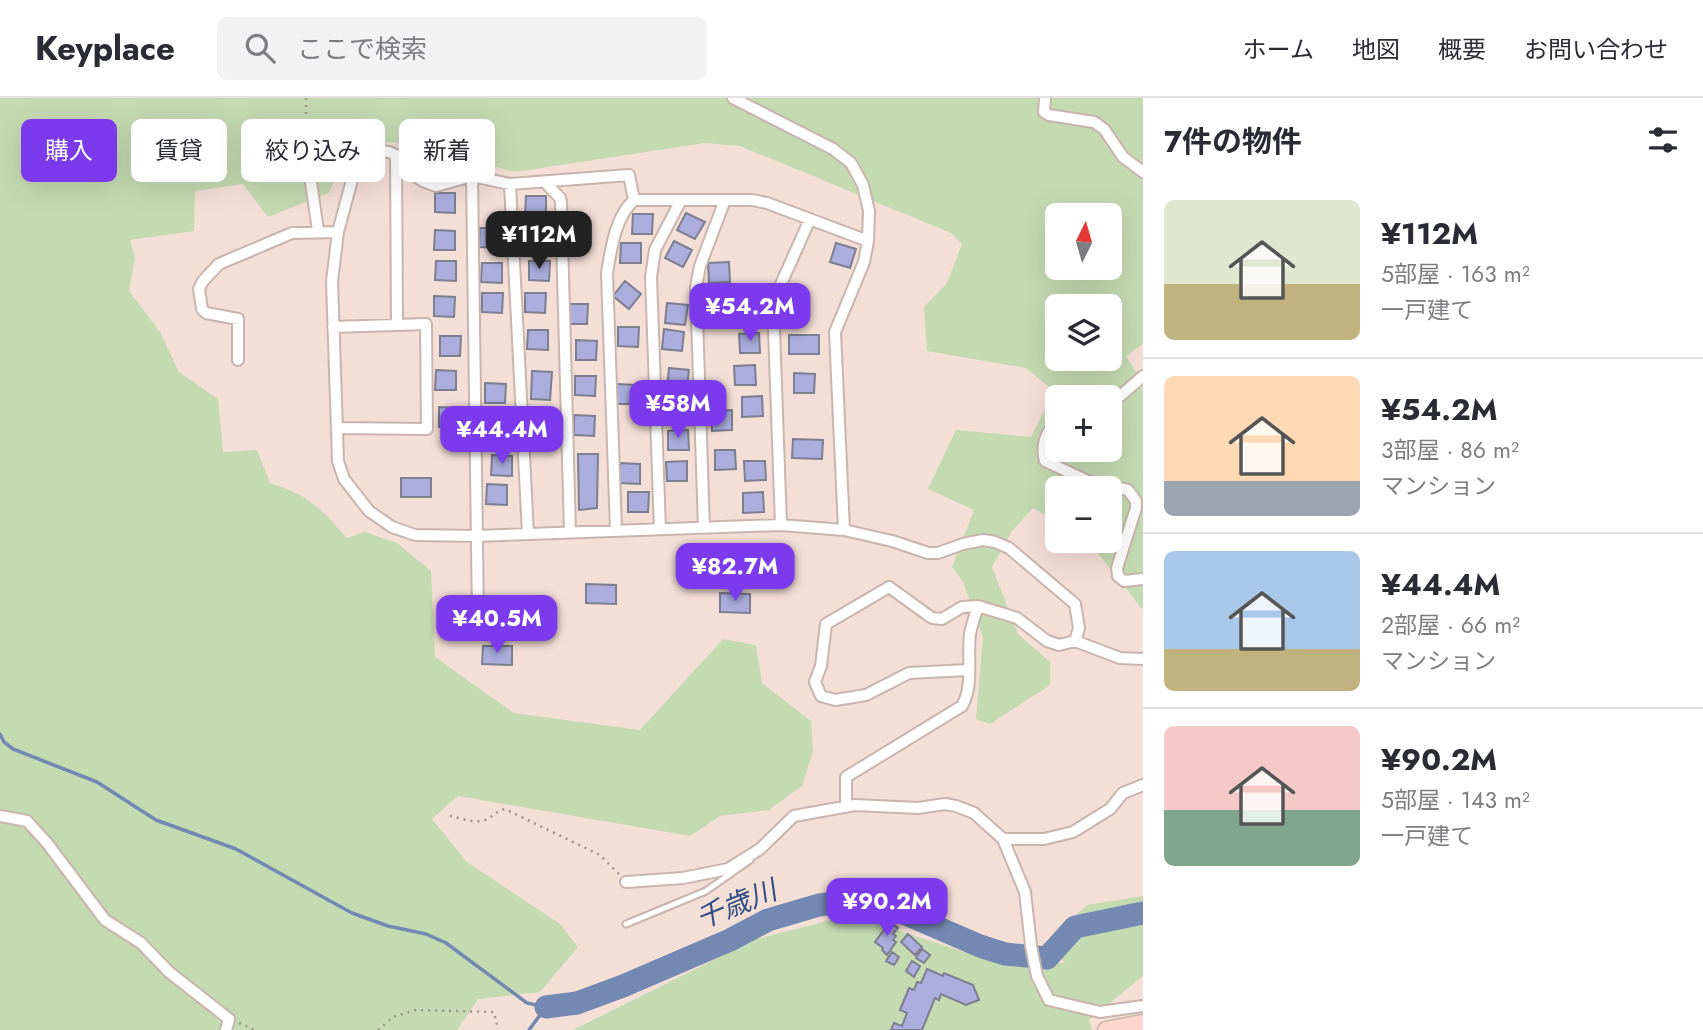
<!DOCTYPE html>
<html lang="ja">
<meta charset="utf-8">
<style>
:root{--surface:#fff;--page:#f2f2f3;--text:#2b2b33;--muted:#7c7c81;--line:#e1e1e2;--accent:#7c3aed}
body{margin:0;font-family:Jost,"Noto Sans JP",sans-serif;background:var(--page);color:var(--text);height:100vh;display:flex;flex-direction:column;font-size:26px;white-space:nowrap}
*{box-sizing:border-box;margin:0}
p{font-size:23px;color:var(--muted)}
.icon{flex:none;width:38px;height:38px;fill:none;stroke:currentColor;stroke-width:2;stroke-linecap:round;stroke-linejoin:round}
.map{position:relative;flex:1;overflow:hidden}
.panel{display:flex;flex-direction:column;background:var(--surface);width:560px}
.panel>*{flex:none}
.hud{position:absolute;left:21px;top:21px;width:665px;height:63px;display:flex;gap:14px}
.needle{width:46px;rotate:5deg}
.tools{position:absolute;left:1045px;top:105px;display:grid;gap:14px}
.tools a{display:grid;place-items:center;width:77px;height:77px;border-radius:10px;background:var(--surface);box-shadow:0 7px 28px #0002;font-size:35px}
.price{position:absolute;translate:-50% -60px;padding:0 16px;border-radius:14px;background:var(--accent);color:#fff;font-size:23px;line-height:46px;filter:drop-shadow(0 2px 4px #0008)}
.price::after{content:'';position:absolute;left:50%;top:42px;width:21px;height:16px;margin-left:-10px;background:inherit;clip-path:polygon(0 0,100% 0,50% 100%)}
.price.current{background:#222;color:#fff}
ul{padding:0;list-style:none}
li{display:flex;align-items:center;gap:21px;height:175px;padding:0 21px}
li+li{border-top:2px solid var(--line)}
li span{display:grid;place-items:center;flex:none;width:196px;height:140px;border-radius:10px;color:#555}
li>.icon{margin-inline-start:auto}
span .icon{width:84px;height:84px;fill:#fffc;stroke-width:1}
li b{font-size:30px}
h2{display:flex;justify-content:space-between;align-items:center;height:84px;padding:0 21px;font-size:30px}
.chip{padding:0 24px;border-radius:10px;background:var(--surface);box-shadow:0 7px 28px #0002;font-size:24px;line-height:63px}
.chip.current{background:var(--accent);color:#fff}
header{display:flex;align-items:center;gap:42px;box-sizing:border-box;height:98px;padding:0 35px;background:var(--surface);border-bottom:2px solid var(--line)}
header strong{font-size:33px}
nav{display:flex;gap:38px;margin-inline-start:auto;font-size:24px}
.search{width:490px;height:63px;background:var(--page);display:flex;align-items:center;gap:18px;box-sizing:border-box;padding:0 24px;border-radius:10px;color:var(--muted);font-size:26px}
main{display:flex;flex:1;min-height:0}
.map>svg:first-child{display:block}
</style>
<header>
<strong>Keyplace</strong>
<div class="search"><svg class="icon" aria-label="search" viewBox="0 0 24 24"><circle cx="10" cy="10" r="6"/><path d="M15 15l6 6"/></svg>ここで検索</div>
<nav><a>ホーム</a><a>地図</a><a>概要</a><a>お問い合わせ</a></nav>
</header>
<main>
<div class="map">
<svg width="1143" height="932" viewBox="0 0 1143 932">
<rect width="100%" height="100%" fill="#f4dfd7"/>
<path fill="#c4dab1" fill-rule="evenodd" d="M0,0H1143V246L1126,258L1143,285V512L1088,443H1110V390H1057V424L1033,410L1012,433L992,469L1018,536L1050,564V587L990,626L976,621L983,539L963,484L952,469L974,412L928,391L956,332L1031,339L1054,293L1026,270L927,253L924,209L947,185L962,146L951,135L740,48L705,45L515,74L412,46L351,42L329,95L268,119L243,86L195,93L194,133L130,142L135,160L129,193L160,234L179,274L218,301L223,354L257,352L270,385C309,397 321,411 347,440L365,434L397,445L431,473L435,559L514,615L640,632L723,541L756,547L762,585L811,623L813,653L802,688L769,712L720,718L690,738L458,698L432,721L466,763L560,826L578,849L540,894L478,901L457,932H0ZM1057,117H1110V170H1057ZM1057,208H1110V261H1057ZM1057,299H1110V352H1057Z
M1143,798V878L1089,922L1092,932H573L756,841L852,817L979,859L1066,865L1042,848L1087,807Z"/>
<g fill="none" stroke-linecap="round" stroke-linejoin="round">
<path stroke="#7389b2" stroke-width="3.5" d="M0,636L4,644L13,651L97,684L156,722L236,751L352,815L388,828L426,836L446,845L527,905L546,909L529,932"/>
<path stroke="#7389b2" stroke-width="23" d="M546,909L577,905L623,888L730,842L768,822L819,807L858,802L892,810L980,848L1005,856L1047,860L1075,829L1143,815"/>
</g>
<path fill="#abaedd" stroke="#7d7e8f" stroke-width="2" d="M435,95H455V115L435,114Z
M526,98H546V118H525Z
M686,115L705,124L695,141L677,132Z
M633,116H653L652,136H632Z
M480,130H500V150L479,149Z
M435,132L455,133V152H434Z
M523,137L543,138V157H522Z
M674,143L692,152L683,169L665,160Z
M621,145H641V165H620Z
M836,145L856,151L850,170L830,164Z
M436,163H456V183L435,182Z
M529,163H550L549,183L529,182Z
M729,164L730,184L709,185L708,165Z
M482,165H502V185L481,184Z
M625,183L641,196L629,211L613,198Z
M760,187L761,207L740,208L739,188Z
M729,191L730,211H709V192Z
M482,195H503L502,215L482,214Z
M525,195H546L545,215L525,214Z
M434,198L455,199L454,219L434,218Z
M667,205L688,207L685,227L665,225Z
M567,206H588L587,226H567Z
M618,229H639L638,249L618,248Z
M664,231L684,234L682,253L662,251Z
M528,232H548V252L527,251Z
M759,235L760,255H740L739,236Z
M789,237H819V256H789Z
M440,238H461L460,258H440Z
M576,242L597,243L596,262H576Z
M755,267L756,287H735L734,268Z
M669,270L689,272L687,291L667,289Z
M436,272L456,273V292H435Z
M532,273L552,274L550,302L531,301Z
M794,275L815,276L814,295H794Z
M575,278H596L595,298L575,297Z
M485,285L506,286L505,305H485Z
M616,286L637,287L636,306H616Z
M762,298L763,318L742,319V299Z
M439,309L460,310L459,329H439Z
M732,312V332L712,333L711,313Z
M530,317L551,318V337H530Z
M574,317L595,318L594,338L574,337Z
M486,332H507L506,352L486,351Z
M688,332L689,352H668V333Z
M793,341L823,342L822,361L792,360Z
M715,352H735L736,371L715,372Z
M578,356H598L597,410L579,412Z
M492,357L512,358V378L491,377Z
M687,363V383H667L666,364Z
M744,363H765L766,382L745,383Z
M620,365L640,366V386L619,385Z
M401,380H431V399H401Z
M487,386L507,387V407L486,406Z
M628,394H649L648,414H628Z
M763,394L764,414L743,415V395Z
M586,486L616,487V506L586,505Z
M720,495L750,496V515L720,514Z
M483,548H512V567L482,566Z
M890,824L898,830L893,836L896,838L893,842L896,844L887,857L882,852L883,850L875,844Z
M908,836L922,849L915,857L901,844Z
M922,851L930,857L924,865L916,860Z
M892,854L899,859L894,867L886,863Z
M912,863L920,868L914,879L906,873Z
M927,871L943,878L944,875L973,887L979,902L966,907L941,896L939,902L935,900L922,932H891L894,925L902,928L907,915L900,912L909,890L914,892L917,884L921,885Z"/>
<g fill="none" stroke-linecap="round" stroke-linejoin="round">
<g stroke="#c9b5ad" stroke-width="9">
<path id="service" d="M626,826L706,793L750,762"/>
</g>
<g stroke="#c9b5ad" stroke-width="14">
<path id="minor" d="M733,0L833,51L851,65L863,87L869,113L868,143L864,164L835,234L844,432
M1045,0L1044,14L1049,17L1094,24L1104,31L1123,59L1143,74
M306,49L318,133
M396,57L397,227
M472,78L478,520
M546,85L560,100L561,104L570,434
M510,86L528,436
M868,143L767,105L752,102H634L629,77L510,86L472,78L436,88L423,83L409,74L396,57L389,54L379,53L360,64L353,78L338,134L332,183L338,363L344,381L369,413L392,429L415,437L476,438L781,427L844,432L892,443L928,455H938L963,446L983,442L995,444L1009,450L1075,506L1079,530L1075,543
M333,229L426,226L427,331L337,330
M238,262V221L206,215L202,211L199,191L203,183L219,166L292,135L338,134
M1110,307L1143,278
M1057,325C1045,333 1041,349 1045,363L1088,383L1128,392L1136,403V410L1117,470L1118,478L1124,483L1143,481
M781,427L773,204L810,121
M704,430L696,189L700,168L725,102
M660,431L651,179L655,152L681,102
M616,433L607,175C611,151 615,119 634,102
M968,572L909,575L866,597L835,602L821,598L815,584L821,568L826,526L889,489L932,520L942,521L962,509L978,508L1017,520L1047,543L1059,547L1075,543L1120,560L1143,561
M846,708V679L962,608C974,587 967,559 970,536C972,526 975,517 978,508
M0,718L27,723L47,745L105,822L141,845L169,874L229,921L226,932
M1003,741H1044L1073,734L1110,711L1123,695L1143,687
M626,784L683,780L728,771L760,751L794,718L855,707L918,710L945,706L956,708L974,715L1003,741L1025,794L1031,848L1037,878L1049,902L1100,914L1143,908"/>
</g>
<g stroke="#c9b5ad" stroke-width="19">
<path id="secondary" d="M1106,932L1143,925"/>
</g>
<path stroke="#a1928c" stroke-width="2.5" stroke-dasharray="2 5" stroke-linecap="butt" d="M306,0V39
M450,718C461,720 475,726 485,722C493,719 496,713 505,711L600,757L620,777
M239,925L255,932
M378,932L393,919L416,912L494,914L498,932"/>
<use href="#service" stroke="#fff" stroke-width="5"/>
<use href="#minor" stroke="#fff" stroke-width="10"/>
<use href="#secondary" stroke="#ffd6cd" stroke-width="16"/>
</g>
<g text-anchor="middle" stroke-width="5" stroke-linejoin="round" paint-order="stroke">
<g font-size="28" font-style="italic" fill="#314d84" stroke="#f4dfd7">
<text transform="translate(736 806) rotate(-22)" y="10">千歳川</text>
</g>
</g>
</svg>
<div class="tools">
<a><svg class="needle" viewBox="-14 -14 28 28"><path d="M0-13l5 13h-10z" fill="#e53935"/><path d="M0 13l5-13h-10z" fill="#7c7c81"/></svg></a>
<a><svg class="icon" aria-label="layers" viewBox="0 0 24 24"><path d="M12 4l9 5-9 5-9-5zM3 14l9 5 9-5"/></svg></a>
<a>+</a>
<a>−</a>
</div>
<b class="price current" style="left:539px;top:173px">¥112M</b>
<b class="price" style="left:750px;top:245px">¥54.2M</b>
<b class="price" style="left:678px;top:342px">¥58M</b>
<b class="price" style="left:502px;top:368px">¥44.4M</b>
<b class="price" style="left:735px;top:505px">¥82.7M</b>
<b class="price" style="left:497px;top:557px">¥40.5M</b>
<b class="price" style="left:887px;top:840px">¥90.2M</b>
<div class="hud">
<a class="chip current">購入</a>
<a class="chip">賃貸</a>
<a class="chip">絞り込み</a>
<a class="chip">新着</a>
</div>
</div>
<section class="panel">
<h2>7件の物件<svg class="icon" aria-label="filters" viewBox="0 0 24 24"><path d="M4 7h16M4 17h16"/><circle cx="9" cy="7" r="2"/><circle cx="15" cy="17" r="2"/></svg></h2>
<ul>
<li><span style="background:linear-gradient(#dfe7d0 60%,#c2b280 0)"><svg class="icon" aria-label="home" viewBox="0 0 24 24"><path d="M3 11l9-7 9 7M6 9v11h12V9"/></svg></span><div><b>¥112M</b><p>5部屋 · 163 m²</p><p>一戸建て</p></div></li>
<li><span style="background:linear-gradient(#ffd9b3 75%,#9aa5b1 0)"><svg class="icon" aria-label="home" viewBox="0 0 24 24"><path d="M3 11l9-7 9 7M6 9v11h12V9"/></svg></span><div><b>¥54.2M</b><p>3部屋 · 86 m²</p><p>マンション</p></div></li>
<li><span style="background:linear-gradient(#a9c7e8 70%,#c2b280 0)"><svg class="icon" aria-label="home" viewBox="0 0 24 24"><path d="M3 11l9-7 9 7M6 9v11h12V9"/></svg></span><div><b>¥44.4M</b><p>2部屋 · 66 m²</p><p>マンション</p></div></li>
<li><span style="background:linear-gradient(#f6c9c9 60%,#7fa58c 0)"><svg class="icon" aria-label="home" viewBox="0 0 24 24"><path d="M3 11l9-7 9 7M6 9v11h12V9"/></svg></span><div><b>¥90.2M</b><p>5部屋 · 143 m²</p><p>一戸建て</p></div></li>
</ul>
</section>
</main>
